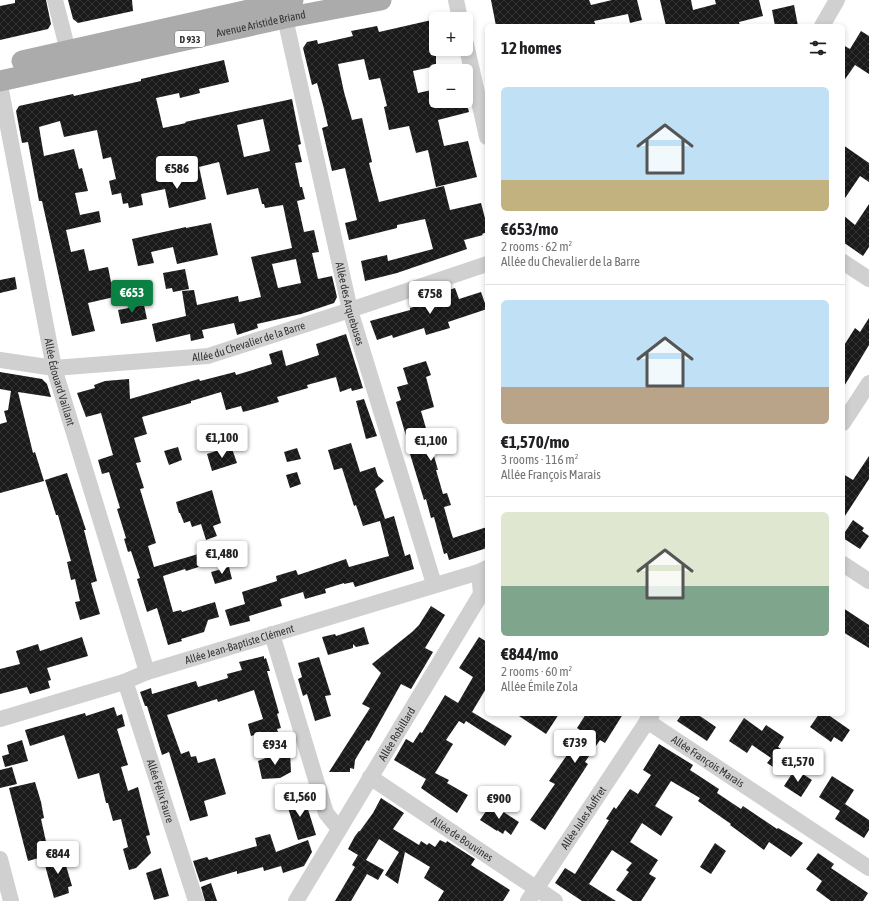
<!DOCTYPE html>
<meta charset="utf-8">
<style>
:root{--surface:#fff;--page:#f2f2f2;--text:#202124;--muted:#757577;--line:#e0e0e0;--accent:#0b8043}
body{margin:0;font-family:"Asap Condensed",sans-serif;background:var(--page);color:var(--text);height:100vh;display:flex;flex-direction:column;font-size:15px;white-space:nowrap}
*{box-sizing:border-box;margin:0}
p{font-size:13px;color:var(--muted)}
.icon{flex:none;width:22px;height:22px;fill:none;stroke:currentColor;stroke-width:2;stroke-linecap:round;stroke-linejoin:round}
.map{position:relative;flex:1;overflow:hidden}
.drawer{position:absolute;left:485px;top:24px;width:360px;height:692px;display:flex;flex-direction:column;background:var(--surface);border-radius:6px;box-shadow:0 2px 6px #0003}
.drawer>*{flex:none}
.controls{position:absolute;left:429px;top:12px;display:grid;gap:8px}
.controls a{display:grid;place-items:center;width:44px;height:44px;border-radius:6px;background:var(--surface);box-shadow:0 2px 6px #0003;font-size:20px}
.price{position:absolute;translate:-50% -34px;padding:0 9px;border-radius:4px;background:#fff;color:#222;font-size:13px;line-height:26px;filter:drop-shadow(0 1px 2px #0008)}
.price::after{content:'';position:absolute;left:50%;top:24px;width:12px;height:9px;margin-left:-6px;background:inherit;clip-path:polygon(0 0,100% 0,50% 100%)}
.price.current{background:var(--accent);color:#fff}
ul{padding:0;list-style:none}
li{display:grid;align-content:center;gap:8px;height:212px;padding:0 16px}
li+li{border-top:1px solid var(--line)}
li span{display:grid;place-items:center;height:124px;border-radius:6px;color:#555}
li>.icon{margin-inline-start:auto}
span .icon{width:72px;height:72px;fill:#fffc;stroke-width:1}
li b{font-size:17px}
h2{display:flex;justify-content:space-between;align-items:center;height:48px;padding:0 16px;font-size:17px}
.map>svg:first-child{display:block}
</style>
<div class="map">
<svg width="869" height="901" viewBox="0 0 869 901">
<defs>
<pattern id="building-cross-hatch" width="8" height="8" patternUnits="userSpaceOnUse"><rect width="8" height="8" fill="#1a1a1a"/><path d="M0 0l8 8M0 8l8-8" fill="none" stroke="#333"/></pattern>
</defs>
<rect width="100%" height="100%" fill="#fff"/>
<path fill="url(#building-cross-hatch)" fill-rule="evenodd" d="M15,0H46L51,24L48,29L0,40V6L15,3Z
M68,0H132L133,11L78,23L73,19Z
M491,0H589L591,5L612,0H637L642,20L630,23L628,14L594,21L596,26H496Z
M660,0H691L693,10L716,4L715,0H759L763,16L739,22L740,26H666Z
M794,5L798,26H775L772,10Z
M436,19V66L413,71L418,93L436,89V101H466L469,112L438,120L444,146L468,141L477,177L436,187L428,150L416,153L409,126L389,130L384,107L387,106L380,78L369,80L364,59L338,64L344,92L352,120L362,118L372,162L369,163L379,202L444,186L450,210L481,203L487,226V232L482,234L483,235L464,240L467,249L397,273L365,281L361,261L387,255L388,261L433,249L425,219L397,225V228L349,240L345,223L357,220L345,168L332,171L322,128L328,126L323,105L317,83L312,85L303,48L307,42L317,40L318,44L353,36L351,31L377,26L379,32Z
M861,31L869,36V74L855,65L843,82V45L850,49Z
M224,60L229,82L199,89L200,93L180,98L179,93L156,98L163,128L186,123L185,122L292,99L301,144L298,145L302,162L295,163L300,187H302L305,199L297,201L300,214L304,232L314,230L319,252L312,253L318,279L332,276L337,297L334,303L301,314L257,324L258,328L237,335L234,323L202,330L204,338L191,341L190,334L156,342L152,324L186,316L182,291L194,290L197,305L238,296L239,302L261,297L251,257L292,248L283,205L265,208L264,204H262L258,188L227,195L219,162L199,167L206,199L169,208L165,189L141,194L143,205L129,208L128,203L123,204L121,193L112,195L109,181L116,179L111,157L103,159L97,130L64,137L60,121L39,127L44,156L74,149L79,169L82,168L88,191L75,193L80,215L99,211L101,222L66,230L71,252L84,249L89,271L108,267L114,297L88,303L95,331L72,336L42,201H39L28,142L22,143L16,111L19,106L73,94L74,96L141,81V79ZM263,119L270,151L244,157L237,125ZM296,259L301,283L278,288L272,264Z
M843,145L869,163V182L860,176L843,201Z
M869,204V247L863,256L843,242V215L855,225Z
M211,223L218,255L177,264L173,247L151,252L154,263L138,266L132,239L186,227V228Z
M185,269L189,289L173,292L172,288L166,289L163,273Z
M15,277L17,289L0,293V280Z
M455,288L459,299L481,292L487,309L448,322L450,328L426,335L424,328L393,338L392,335L377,340L370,321L410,310V308L434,301L432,296Z
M144,305L147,319L121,324L118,310Z
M869,318V345L843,388V347L855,328L860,332Z
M346,334L363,388L352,391L351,388L340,392L336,377L307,385L308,388L277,397L279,402L243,412L241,406L226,410L221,392L191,401V403L142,417L147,434L134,438L141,462L136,463L144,488L140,489L156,543L148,546L154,567L205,552L208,564L186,571L185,569L163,576L173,612L181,610L182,612L215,602L219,617L208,620L204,632L181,639L182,641L168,645L157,608L147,612L137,579L140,578L131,551L128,552L124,539L126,538L117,509L120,508L109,472L102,474L98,460L113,455L101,413L86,417L77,393L95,388L94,385L105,381L129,379L130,399L199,379L200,381L235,372L236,375L272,364L269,354L282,350L286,366L319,355L316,344Z
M426,361L431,375L426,377L434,407L421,411L438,470H436L443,494L447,493L451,505L444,507L451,532L453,538L487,527V548L449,560L447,553L444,554L434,517L431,518L426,499L424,500L410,454L411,453L396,402L401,400L397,387L408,384L403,368Z
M0,372L42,379L47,384L51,397L18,392L33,453L35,452L44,481L0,493V424L7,422L4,411L8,410L11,391L0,389Z
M364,399L377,436L366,439L356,401Z
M351,443L360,472L375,467L378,476L384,481L375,489L385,519L394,516L405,556L410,554L414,569L355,587L353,582L344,584V583L325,589L326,593L305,599L303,592L280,599L282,606L249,616L250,621L230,626L225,610L245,604L242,592L277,581L276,576L296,570L298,575L346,559L349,567L389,556L380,521L363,526L356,505L354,506L342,468L334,470L328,450Z
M231,446L237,463L212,471L207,454Z
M178,447L182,460L169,465L164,451Z
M297,448L301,459L287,462L284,452Z
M869,456V479L843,519V474L853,480Z
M297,472L301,484L290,488L286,475Z
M67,473L86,530H84L97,581L91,583L100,614L80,620L75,602L80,601L75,579L71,580L67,562L71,561L58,515H56L45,480Z
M212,490L221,523L213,526L217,536L206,540L201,524L192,527L190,521L184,523L180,513H179L176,502Z
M853,520L864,528L862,531L869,536L860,549L843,538V535Z
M229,567L232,579L215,584L211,572Z
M431,606L445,615L425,648L433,652L411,689L401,684L369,741L367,740L355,760L354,769L350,768V772H329L370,708L362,704L381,673L372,664L412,632L419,625Z
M843,608L869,625V648L843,632Z
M364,627L369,644L356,647L353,644V648L328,655L322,637L335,634L336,636Z
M82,637L88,656L47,668L51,680L48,681L50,688L30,694L27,687L0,694V669L20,664L16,651L38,644L40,651Z
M479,637L487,642V687L472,712L512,736L505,746L466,721L464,724L459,721L446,740L453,744L435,773L449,780L447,783L468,795L457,813L421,788L426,779L394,760L406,739L413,743L420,732L422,733L445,695L458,703L473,677L459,668Z
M264,656V659L266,658L270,671H267L279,713L277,714L281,728L277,729L278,732L265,736L264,732L251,736L248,724L263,719L254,690L218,702L217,699L167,715L181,754L189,751L191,757L196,756L198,763L215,758L226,794L204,801L208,816L190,821L169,752L162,755L147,706H145L140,692L151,688L152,694L196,681L198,687L228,678L227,674L242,670L239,662Z
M319,657L331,695L325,696L331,716L315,721L307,694L303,696L298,679L302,677L298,663Z
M114,707L117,716L122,714L125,726L117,729L128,765L121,767L128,791L138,787L150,835L146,836L151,853L136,868L129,870L123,849L128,847L121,819L113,821L108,803H106L99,773L78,779L64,735L30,746L25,730L85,713L86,716Z
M516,714H559L546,734Z
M586,714H623L605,743L600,740L585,762L588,764L545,830L530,820L555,784L549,781L583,732L577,728Z
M682,714H697L716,727L707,741L677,721Z
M819,714H827L850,730L842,742L834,737L831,742L810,727Z
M744,718L762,731L766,725L784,737L778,747L795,758L784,774L767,763L771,758L752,745L747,753L729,741Z
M22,740L28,761L5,767L2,756L9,754L7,745Z
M659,744L693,765L690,770L719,789L717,793L741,809L743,806L777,829L778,828L785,832L803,843L791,857L769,842L764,850L730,825L731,824L698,801L700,798L671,781L655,806L673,817L661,836L642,823L630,842L658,860L649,874L656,878L641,901H633L616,890L629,872L626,870L632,863L612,850L589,884L616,901H582L555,883L565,868L575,874L609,820L606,819L614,807L616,809L630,789L638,794L651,775L643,770Z
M290,752L291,772L280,778L262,779L258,761L273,755Z
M12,767L17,784L0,788V770Z
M795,769L812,780L801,797L784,786Z
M832,776L854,790L845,804L869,820V830L864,838L835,819L840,811L819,797Z
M35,782L41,802L44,818L41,819L49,855L28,861L9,788Z
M298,794L301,804L306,803L316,835L298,840L285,798Z
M381,798L404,813L393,829L419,845L421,841L427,845L429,843L435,847L440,840L446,843L447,841L475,859L471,865L510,890L503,901H438L444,891L424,878L430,867L405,852L398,884L385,875L399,852L379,839L366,860L384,870L378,880L367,874L351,901H335L355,867L352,865L358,855L348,849L355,836L359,831H360L373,813Z
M491,804L519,822L511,835L505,830L503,834L497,830V831L480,820Z
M270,834L276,852L308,840L312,852L304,866L283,873L281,866L264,871L263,867L237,874V871L200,882L193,861L207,857L209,860L257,846L255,838Z
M715,843L726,851L711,874L700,867Z
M62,852L72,886L68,887L69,893L54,898L43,858Z
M818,853L834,864L831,868L868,893L863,901H831L816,890L822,881L806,869Z
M161,868L169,896L154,900L146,873Z
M211,883L217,901H205L201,887Z"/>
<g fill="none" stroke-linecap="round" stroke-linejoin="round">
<g stroke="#d0d0d0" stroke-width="16">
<path d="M55,0L68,51"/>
<path d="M456,0L460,19"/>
<path id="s1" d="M285,18L350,310L434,584"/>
<path d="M822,26L837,0"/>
<path d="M466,44L487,137"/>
<path id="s2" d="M0,85L54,368L147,672"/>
<path d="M843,262L869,279"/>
<path id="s3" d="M0,360L54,368L208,356L341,313L487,264"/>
<path d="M843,423L869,383"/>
<path d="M843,564L869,581"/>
<path d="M272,634L326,813L339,829"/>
<path id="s4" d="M124,682L128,690L196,901"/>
<path id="s5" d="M0,719L124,682L147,672L479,572"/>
<path id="s6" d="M647,721L869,868"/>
<path id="s7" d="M370,777L555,901"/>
<path d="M0,859L11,901"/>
<path id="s8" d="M296,901L475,604L481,594L479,572L487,568"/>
<path id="s9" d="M528,901L652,714"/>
</g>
<g stroke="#ababab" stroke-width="21">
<path d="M22,61L293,0"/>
<path id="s10" d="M0,81L285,18L381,0"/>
</g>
</g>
<g text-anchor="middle" stroke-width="4" stroke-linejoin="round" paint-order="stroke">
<rect fill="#fff" stroke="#707070" stroke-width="1" x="175" y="31" width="30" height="16" rx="3"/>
<g font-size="10" font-weight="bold" fill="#333">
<text x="190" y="43">D 933</text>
</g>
<g font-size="11" fill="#333" stroke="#fff">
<text dy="4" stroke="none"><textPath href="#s10" startOffset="267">Avenue Aristide Briand</textPath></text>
<text dy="4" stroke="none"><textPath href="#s1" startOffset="293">Allée des Arquebuses</textPath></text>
<text dy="4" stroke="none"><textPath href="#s3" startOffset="252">Allée du Chevalier de la Barre</textPath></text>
<text dy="4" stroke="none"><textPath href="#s2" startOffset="303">Allée Édouard Vaillant</textPath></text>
<text dy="4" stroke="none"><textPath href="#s5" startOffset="251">Allée Jean-Baptiste Clément</textPath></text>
<text dy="4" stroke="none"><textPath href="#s8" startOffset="195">Allée Robillard</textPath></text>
<text dy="4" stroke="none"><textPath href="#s6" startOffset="73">Allée François Marais</textPath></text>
<text dy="4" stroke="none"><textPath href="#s4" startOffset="115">Allée Félix Faure</textPath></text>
<text dy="4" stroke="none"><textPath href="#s9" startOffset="100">Allée Jules Auffret</textPath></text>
<text dy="4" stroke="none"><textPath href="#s7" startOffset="111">Allée de Bouvines</textPath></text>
</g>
</g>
</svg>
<div class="controls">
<a>+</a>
<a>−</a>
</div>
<b class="price" style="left:177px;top:190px">€586</b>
<b class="price current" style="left:132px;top:314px">€653</b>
<b class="price" style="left:430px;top:315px">€758</b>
<b class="price" style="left:222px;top:459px">€1,100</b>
<b class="price" style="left:431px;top:462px">€1,100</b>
<b class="price" style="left:222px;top:575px">€1,480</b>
<b class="price" style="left:575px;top:764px">€739</b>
<b class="price" style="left:275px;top:766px">€934</b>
<b class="price" style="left:798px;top:783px">€1,570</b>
<b class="price" style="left:300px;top:818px">€1,560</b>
<b class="price" style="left:499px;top:820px">€900</b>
<b class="price" style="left:58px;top:875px">€844</b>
<section class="drawer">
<h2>12 homes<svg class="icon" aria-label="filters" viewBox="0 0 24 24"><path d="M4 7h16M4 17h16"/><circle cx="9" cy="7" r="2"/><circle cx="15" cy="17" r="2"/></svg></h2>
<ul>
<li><span style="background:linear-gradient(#bfe0f5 75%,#c2b280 0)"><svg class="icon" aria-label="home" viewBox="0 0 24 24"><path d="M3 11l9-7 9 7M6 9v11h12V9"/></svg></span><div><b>€653/mo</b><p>2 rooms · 62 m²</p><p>Allée du Chevalier de la Barre</p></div></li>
<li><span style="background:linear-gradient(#bfe0f5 70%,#b9a48a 0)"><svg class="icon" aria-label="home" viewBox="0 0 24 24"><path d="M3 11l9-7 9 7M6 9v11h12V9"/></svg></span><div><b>€1,570/mo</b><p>3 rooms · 116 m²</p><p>Allée François Marais</p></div></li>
<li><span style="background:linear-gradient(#dfe7d0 60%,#7fa58c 0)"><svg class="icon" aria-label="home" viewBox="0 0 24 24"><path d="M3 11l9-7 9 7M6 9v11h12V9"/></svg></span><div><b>€844/mo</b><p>2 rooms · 60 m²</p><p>Allée Émile Zola</p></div></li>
</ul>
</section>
</div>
